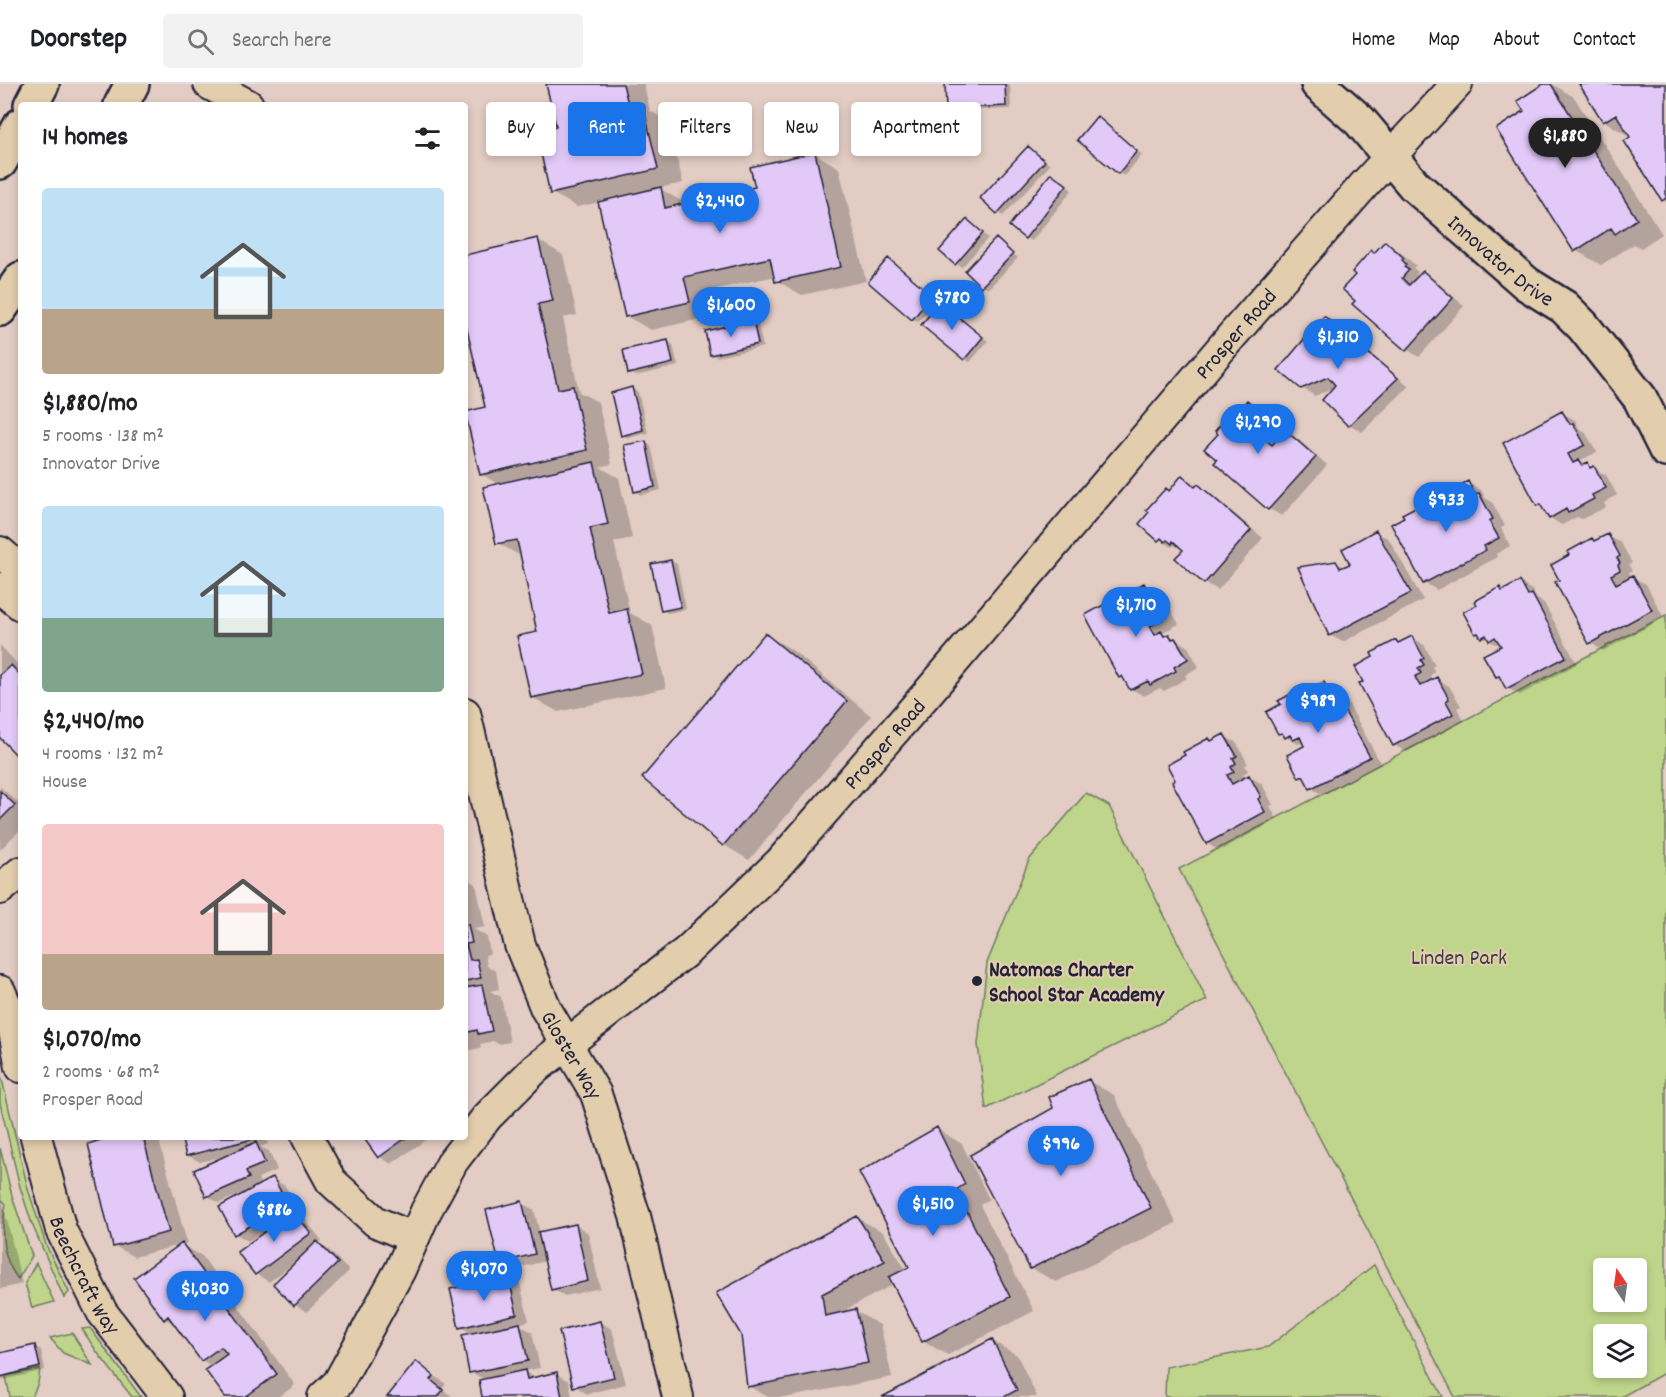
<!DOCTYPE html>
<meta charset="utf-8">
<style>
:root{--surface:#fff;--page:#f2f2f2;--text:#202124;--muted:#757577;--line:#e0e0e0;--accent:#1a73e8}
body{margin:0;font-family:Dekko,sans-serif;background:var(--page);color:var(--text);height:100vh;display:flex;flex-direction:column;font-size:22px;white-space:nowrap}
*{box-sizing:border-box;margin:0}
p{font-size:20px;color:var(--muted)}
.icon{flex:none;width:33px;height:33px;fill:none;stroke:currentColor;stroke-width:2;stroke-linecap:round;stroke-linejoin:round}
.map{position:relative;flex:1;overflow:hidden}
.details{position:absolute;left:18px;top:18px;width:450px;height:1038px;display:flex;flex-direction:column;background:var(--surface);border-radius:6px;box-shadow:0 3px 9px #0003}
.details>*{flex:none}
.guide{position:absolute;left:486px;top:18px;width:570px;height:54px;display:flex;gap:12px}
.needle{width:39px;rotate:347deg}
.buttons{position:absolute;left:1593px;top:1174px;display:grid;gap:12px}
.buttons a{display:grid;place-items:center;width:54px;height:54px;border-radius:6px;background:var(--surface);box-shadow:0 3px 9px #0003;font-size:30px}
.price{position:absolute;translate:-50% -51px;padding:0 14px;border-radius:21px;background:var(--accent);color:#fff;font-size:20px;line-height:39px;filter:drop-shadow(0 2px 3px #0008)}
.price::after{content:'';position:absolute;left:50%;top:36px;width:18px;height:14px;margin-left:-9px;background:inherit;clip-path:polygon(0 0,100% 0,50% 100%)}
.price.on{background:#222;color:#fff}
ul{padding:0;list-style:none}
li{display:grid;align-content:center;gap:12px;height:318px;padding:0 24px}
li span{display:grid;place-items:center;height:186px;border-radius:6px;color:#555}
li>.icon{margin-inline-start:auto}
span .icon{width:108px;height:108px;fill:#fffc;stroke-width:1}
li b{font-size:26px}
h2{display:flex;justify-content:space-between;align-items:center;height:72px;padding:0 24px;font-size:26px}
.pill{padding:0 21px;border-radius:6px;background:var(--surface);box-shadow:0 3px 9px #0003;font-size:21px;line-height:54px}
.pill.on{background:var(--accent);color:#fff}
header{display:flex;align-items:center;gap:36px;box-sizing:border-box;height:84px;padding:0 30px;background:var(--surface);border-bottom:2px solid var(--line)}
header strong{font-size:28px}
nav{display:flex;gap:33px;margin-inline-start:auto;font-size:21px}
.search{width:420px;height:54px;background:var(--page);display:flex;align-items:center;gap:15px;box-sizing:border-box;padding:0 21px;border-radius:6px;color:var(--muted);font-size:22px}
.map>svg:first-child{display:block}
</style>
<header>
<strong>Doorstep</strong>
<div class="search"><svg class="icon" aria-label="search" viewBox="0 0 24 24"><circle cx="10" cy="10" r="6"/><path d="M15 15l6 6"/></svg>Search here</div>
<nav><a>Home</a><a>Map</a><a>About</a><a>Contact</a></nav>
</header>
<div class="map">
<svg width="1666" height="1313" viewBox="0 0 1666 1313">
<rect width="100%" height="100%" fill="#e2ccc3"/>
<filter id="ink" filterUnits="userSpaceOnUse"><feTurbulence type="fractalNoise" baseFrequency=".0167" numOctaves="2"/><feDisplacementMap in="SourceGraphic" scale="12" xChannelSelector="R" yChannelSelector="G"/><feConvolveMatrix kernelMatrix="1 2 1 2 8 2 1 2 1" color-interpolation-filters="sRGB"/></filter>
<g filter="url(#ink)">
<path fill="#bfd58b" stroke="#707c63" stroke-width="1.5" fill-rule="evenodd" d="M1666,531V1288L1621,1313H1455L1179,785ZM1604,1185H1636V1218H1604ZM1604,1251H1636V1284H1604Z
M1086,709L1109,722L1207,916L986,1025L978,960L987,879L1029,776Z
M0,987L28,1105L46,1161L69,1208L64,1214L32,1140L20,1103L0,1019Z
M0,1064L12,1112L32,1172L18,1195C1,1173 0,1147 6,1120L0,1114Z
M36,1179L54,1218L32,1224L25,1199Z
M1374,1181L1443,1313H1165L1166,1283L1268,1263Z
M90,1244L141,1313H132L97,1268L82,1245Z
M72,1249L92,1281L63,1269L50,1254Z
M40,1285L38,1299L32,1313H10L6,1292Z"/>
<path fill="#0003" fill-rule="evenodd" d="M547,0H644L650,27L668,37L683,99L659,104L686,120L757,104L814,69L839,84L866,197L802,211L777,197L776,192L708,207L714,232L651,246L626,232L600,118L577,123L552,109L558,43Z
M947,0H1010L1011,25L954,27L948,24Z
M1546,0H1552L1574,13L1662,150L1641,164L1634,160L1601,181L1575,166L1526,28Z
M1581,0H1666V118L1663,116L1631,51L1629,52L1604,37Z
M1103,38L1142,71L1124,92L1119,89Z
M1029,64L1050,81L1003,132L998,128Z
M1058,94L1072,106L1032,157L1026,154Z
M973,140L988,154L962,183L956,180Z
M538,156L563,171L577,231L563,234L579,308L598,318L612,380L600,383L619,394L632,454L614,458L630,529L652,541L666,604L558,628L532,613L539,549L522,473L498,459L500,401L481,390L487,324L469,246L465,244V173Z
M996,156L1018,174L988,205L967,187Z
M1385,159L1398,166L1416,182L1413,184L1418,188L1416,191L1419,193L1423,189L1435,196L1464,222L1419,273L1406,265L1375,170Z
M889,176L937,216L918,238L912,234Z
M941,220L988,257L970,278L965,275Z
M1324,234L1337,241L1409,302L1362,348L1349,340L1336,302L1315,312L1302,304Z
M752,238L758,241L763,263L717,273L712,270Z
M668,257L673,261L678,282L636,292L630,289Z
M632,305L638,308L648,349L628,354L623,351Z
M1248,318L1260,325L1278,341L1276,343L1280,348L1278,350L1281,352L1285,348L1298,355L1327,381L1282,432L1269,425L1217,379L1238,329ZM1259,349L1275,358V362L1257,351Z
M1562,329L1575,336L1579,344L1585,348L1597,368L1579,377L1606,391L1617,411L1604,419L1606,423L1582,435L1577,433L1562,441L1550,434L1545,425L1538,421Z
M646,358L651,362L661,406L641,411L635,407Z
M1183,393L1210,409L1263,454L1218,506L1205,499L1177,474L1185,466L1173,461L1172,463L1159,455L1170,408Z
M1468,399L1481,406L1485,414L1492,418L1505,442L1501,444L1510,462L1496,470L1497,473L1437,506L1424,499L1425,419L1437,427L1441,433Z
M1376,448L1389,455L1423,516L1343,558L1330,551L1336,478L1345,484L1352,481Z
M1608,452L1621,459L1632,479L1629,481L1632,487L1629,488L1632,493L1646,500L1664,534L1603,567L1591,559L1557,499L1592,456L1596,458Z
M671,477L677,480L686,525L668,529L662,526Z
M1520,499L1532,506L1537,515L1544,519L1577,580L1520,611L1507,604L1503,596L1497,592L1503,563L1497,559L1495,560L1476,549L1479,521L1500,505L1504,507Z
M1144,500L1157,508L1161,515L1167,519L1179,540L1161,549L1167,553L1169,551L1188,563L1199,583L1185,591L1187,594L1164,607L1160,604L1144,612L1131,605L1127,597L1120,593Z
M766,551L791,565L871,632L749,776L724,761L644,694Z
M1412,553L1424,561L1435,581L1432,583L1435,588L1430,592L1433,597L1437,595L1449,602L1461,622L1457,624L1464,637L1407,668L1394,661L1365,598L1375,574L1396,557L1400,560Z
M0,561L21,584V674L0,652Z
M1324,599L1336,607L1341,615L1348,619L1381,680L1323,711L1311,704L1307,696L1300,693L1306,662L1301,659L1298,660L1280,649L1304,605L1308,607Z
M1224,652L1237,659L1248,680L1245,681L1248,687L1243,690L1245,695L1249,692L1262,700L1273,721L1270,722L1277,736L1219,767L1207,759L1213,658Z
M0,703L21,721V745L0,766Z
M465,794L476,800L485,843L474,845L487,853L490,870L485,871L487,882L496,887L499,905L490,907L501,913L510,958L498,960L493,957L480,960L481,964L465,967Z
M1089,997L1114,1011L1176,1139L1056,1198L1031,1184L1055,1024Z
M937,1045L962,1060L989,1115L980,1121L1034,1227L948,1271L923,1257L894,1200L847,1225V1228L855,1227L880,1241L892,1293L790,1313H768L748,1302L857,1134L883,1148L906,1186L911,1184Z
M85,1053H158L187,1159L134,1173L115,1162L95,1059Z
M183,1053H266L268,1060L260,1063L269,1067L277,1086L258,1094L261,1102L273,1095L285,1102L293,1115L276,1125L282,1137L293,1128L306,1136L322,1157L318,1160L329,1166L349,1187L307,1228L295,1221V1178L269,1198L256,1190L240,1169L265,1150L263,1148L248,1157L236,1150L244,1109L219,1119L207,1112L225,1072L200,1078L187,1071Z
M365,1053H430L391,1080L379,1072Z
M0,1106L22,1200L0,1205Z
M522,1119L534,1126L540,1149L576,1141L588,1149L600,1204L565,1212L552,1205L546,1177L513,1185L500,1178Z
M182,1161L202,1172L295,1301L279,1313H226L212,1282L202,1276L177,1241L165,1235Z
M507,1192L520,1199L529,1237L518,1240L532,1248L540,1284L523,1287L536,1294L556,1290L569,1297L572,1313H484L485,1296L471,1288L473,1250L461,1243Z
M600,1238L612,1245L626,1300L587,1310L575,1302Z
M992,1257L1017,1271L1037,1313H886Z
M35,1263L41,1266L45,1286L0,1297V1271Z
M416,1279L446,1300L442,1305L453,1313H389Z"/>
<path fill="#e2c9f8" stroke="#22223b" stroke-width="1.5" d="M546,0H623L629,24L643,21L658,85L550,110L536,47L556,42Z
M945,0H1005L1006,22L946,25Z
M1543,0H1551L1637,135L1615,150L1611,144L1574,168L1496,45L1524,27L1517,17Z
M1579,0H1666V114L1662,117L1624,57L1630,53L1616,30L1603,38Z
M1097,32L1137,67L1118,90L1077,56Z
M1028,62L1045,77L997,130L980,114Z
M815,68L841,183L775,198L770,174L684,193L690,218L625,233L598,118L661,103L665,124L755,103L750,83Z
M1051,89L1067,101L1025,155L1009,142Z
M967,135L983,149L955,181L939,167Z
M538,154L553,217L538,220L558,305L573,302L587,366L480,391L465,328L485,323L465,237V171Z
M996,154L1013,170L981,203L965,187Z
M1385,157L1404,174L1402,176L1406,180L1404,183L1409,186L1402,194L1409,201L1423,187L1453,214L1406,267L1352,220L1355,217L1342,205L1355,191L1352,188L1371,166L1374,169Z
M888,174L932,211L912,236L868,198Z
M940,218L983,253L964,276L921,241Z
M1324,232L1398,294L1348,342L1322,316L1335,301L1328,293L1301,305L1278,286Z
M753,236L758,260L710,271L705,247Z
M668,256L673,279L628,290L623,266Z
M632,303L643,346L621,352L611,309Z
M1247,316L1267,333L1264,335L1269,339L1267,342L1271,346L1264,354L1272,361L1285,346L1316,373L1268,426L1214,379L1217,376L1204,365L1218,350L1215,347L1234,325L1237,328Z
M1562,327L1570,340L1573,339L1585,361L1568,370L1573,379L1579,376L1582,381L1588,378L1590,384L1594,382L1606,404L1592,411L1594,415L1568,429L1566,425L1549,435L1540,420L1537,422L1503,359Z
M646,357L655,403L634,408L624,361Z
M594,378L608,440L590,444L609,529L627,525L642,590L531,614L517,552L537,548L517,456L496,460L483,403Z
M1182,391L1195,403L1198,400L1251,446L1204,500L1175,474L1183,466L1173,457L1172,460L1167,456L1165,458L1161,454L1158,457L1139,440L1149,428L1146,426L1166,404L1169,407Z
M1468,397L1475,411L1479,409L1493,435L1489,437L1499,454L1484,462L1486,466L1423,500L1391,440L1404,433L1402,430L1425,418L1434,435L1443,430L1439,424L1445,421L1442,416L1447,413L1446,409Z
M1376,446L1411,509L1329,552L1298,483L1336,477L1340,484L1350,480L1342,465Z
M1608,450L1620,472L1617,474L1620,479L1618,481L1620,486L1611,491L1616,500L1633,491L1652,526L1589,560L1555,498L1559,496L1551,481L1569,471L1567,468L1592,454L1594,457Z
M671,476L681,523L661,527L651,480Z
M1520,497L1528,512L1532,510L1566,573L1506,605L1499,592L1496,593L1483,571L1501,562L1495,553L1489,557L1486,551L1481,554L1478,549L1475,550L1463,528L1477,521L1475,517L1500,503L1502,507Z
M1144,499L1151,512L1155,510L1167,533L1150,542L1155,551L1161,547L1164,552L1169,550L1172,555L1175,554L1188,575L1174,583L1176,587L1150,601L1148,597L1130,606L1122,592L1119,594L1085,531Z
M765,549L847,617L723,762L642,694Z
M1412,552L1424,574L1421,576L1424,581L1418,584L1421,589L1415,593L1420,602L1437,593L1449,615L1446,617L1453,630L1393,662L1359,599L1363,598L1355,583L1373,573L1371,569L1396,556L1398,559Z
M11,581L21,592V676L0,654V591Z
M1324,598L1332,612L1335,610L1370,673L1310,705L1303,692L1299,694L1287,671L1304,662L1300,653L1293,656L1290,651L1285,654L1282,649L1278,650L1266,628L1281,620L1278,617L1304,603L1306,607Z
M1224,650L1237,672L1233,674L1236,679L1231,683L1234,688L1227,691L1232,700L1249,691L1261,713L1258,715L1265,728L1206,760L1172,698L1175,696L1167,681L1185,671L1183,668L1209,654L1211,657Z
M0,707L15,721L0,736Z
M468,840L472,859L466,860L470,876L477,875L481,894L465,897V841Z
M482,901L492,947L478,950L477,946L465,949V904Z
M1089,995L1151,1124L1030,1185L970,1071L1053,1024L1049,1013Z
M937,1043L965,1100L956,1106L1010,1213L922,1258L889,1193L909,1183L859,1088Z
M143,1053L169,1148L113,1163L88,1060L110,1053Z
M181,1053H256L257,1054L186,1072Z
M363,1053H407L378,1074Z
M256,1058L265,1079L246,1087L249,1094L206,1113L194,1086Z
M273,1093L281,1108L264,1118L271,1130L234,1151L219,1123Z
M522,1117L535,1170L499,1179L486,1126Z
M293,1127L311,1149L255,1191L237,1168Z
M857,1132L885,1177L822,1210L825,1232L856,1225L868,1279L747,1303L741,1251L716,1209Z
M576,1140L588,1197L551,1206L538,1148Z
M317,1157L338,1179L294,1222L273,1200Z
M182,1159L277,1290L245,1313H225L205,1286L227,1270L221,1263L201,1277L168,1232L164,1236L134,1194Z
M508,1191L517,1230L459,1244L450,1205Z
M600,1237L614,1293L573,1303L559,1247Z
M520,1239L528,1277L469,1289L462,1251Z
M992,1255L1017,1306L1004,1313H882Z
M35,1261L40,1283L0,1293V1269Z
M416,1277L434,1292L431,1296L443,1306L438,1313H387Z
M525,1286L527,1295L557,1288L562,1313H482L479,1296Z"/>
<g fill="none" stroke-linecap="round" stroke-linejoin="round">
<g stroke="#22223b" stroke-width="34">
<g id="street">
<path d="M209,0L248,21"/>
<path d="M0,468L21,486"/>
<path d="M0,504L21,521"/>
<path id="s1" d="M465,629L520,861L546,925L596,1010L635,1132L678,1313"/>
<path d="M0,805L21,788"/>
<path d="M0,907L11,932L21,983"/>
<path id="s2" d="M36,1053L61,1146L102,1228L167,1313"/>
<path d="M307,1053L331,1097L376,1138L414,1154"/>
<path id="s3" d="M323,1313L338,1299L400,1186L426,1127L453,1077L487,1033L535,985L687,867L780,778L931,605L1230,254L1364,101L1457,0"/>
</g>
</g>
<g stroke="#22223b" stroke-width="38">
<g id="secondary">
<path id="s4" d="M1318,0L1360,37L1414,101L1527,200L1564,223L1583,242L1640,314L1666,366"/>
<path d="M31,21L42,0"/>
<path d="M121,21L132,0"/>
<path d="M0,78L21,41"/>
<path d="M0,225L21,195"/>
</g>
</g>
<use href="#street" stroke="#e2cdac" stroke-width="30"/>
<use href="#secondary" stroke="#e2cdac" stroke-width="33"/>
</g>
</g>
<circle fill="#22223b" stroke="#e2cdac" stroke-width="2" cx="977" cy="897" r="6"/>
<g text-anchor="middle" stroke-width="4.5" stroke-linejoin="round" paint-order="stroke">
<g font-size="22" fill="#22223b" stroke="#e2cdac">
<text dy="8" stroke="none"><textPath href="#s4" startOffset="255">Innovator Drive</textPath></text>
<text dy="8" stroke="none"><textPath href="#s3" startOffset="1413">Prosper Road</textPath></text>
<text dy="8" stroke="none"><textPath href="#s3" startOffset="873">Prosper Road</textPath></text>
<text dy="8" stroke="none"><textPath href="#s1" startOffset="360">Gloster Way</textPath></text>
<text dy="8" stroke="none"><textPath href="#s2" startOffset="147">Beechcraft Way</textPath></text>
</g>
<g font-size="22" fill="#3a3d47" stroke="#e2cdac">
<text x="1459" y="880">Linden Park</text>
</g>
<g font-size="22" font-weight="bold" fill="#22223b" stroke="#e2cdac" text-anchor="start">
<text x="989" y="892">Natomas Charter<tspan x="989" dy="25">School Star Academy</tspan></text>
</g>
</g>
</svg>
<div class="buttons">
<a><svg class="needle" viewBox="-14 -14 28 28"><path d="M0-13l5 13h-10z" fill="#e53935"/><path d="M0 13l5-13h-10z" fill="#757577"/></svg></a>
<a><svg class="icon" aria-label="layers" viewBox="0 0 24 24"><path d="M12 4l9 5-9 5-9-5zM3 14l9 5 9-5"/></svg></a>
</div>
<b class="price on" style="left:1565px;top:85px">$1,880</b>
<b class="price" style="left:720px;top:150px">$2,440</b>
<b class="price" style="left:952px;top:247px">$780</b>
<b class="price" style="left:731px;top:254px">$1,600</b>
<b class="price" style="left:1338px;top:286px">$1,310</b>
<b class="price" style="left:1258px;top:371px">$1,290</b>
<b class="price" style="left:1446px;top:449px">$933</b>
<b class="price" style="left:1136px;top:554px">$1,710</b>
<b class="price" style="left:1318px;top:650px">$989</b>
<b class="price" style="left:1061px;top:1093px">$996</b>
<b class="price" style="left:933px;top:1153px">$1,510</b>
<b class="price" style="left:274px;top:1159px">$886</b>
<b class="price" style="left:484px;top:1218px">$1,070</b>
<b class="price" style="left:205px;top:1238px">$1,030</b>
<div class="guide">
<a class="pill">Buy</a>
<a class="pill on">Rent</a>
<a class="pill">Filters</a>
<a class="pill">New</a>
<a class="pill">Apartment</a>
</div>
<section class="details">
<h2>14 homes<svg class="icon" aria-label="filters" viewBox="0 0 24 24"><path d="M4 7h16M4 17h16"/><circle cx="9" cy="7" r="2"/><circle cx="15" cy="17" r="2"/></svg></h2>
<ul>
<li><span style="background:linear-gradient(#bfe0f5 65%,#b9a48a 0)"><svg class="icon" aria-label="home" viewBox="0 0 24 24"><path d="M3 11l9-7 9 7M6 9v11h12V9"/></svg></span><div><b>$1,880/mo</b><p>5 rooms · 138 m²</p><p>Innovator Drive</p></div></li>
<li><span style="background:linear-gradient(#bfe0f5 60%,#7fa58c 0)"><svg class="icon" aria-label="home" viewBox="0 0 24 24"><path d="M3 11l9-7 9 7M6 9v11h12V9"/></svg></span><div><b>$2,440/mo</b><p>4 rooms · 132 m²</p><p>House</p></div></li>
<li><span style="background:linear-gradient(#f6c9c9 70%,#b9a48a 0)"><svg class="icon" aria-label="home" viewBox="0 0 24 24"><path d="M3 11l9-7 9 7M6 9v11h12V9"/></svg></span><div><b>$1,070/mo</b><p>2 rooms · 68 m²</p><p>Prosper Road</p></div></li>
</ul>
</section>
</div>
